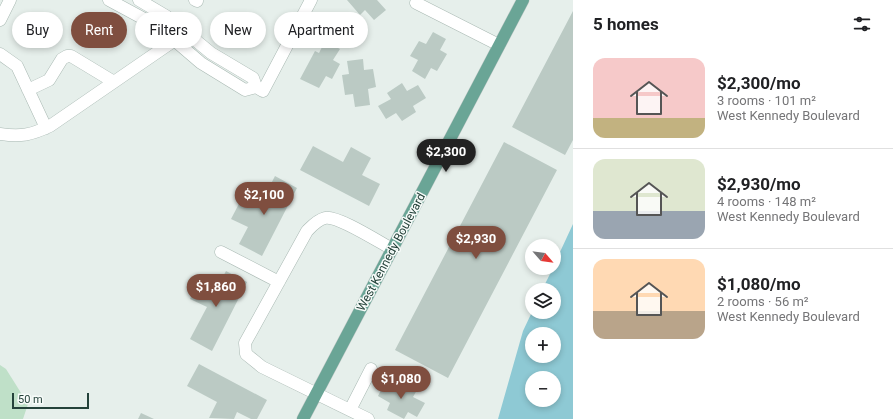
<!DOCTYPE html>
<meta charset="utf-8">
<style>
:root{--surface:#fff;--page:#f6f6f6;--text:#202124;--muted:#757577;--line:#e0e0e0;--accent:#7f4e3f}
body{margin:0;font-family:Roboto,sans-serif;background:var(--page);color:var(--text);height:100vh;display:flex;flex-direction:column;font-size:15px;white-space:nowrap}
*{box-sizing:border-box;margin:0}
p{font-size:13px;color:var(--muted)}
.icon{flex:none;width:22px;height:22px;fill:none;stroke:currentColor;stroke-width:2;stroke-linecap:round;stroke-linejoin:round}
.map{position:relative;flex:1;overflow:hidden}
.details{display:flex;flex-direction:column;background:var(--surface);width:320px}
.details>*{flex:none}
.hud{position:absolute;left:12px;top:12px;width:380px;height:36px;display:flex;gap:8px}
.needle{width:26px;rotate:118deg}
.tools{position:absolute;left:525px;top:239px;display:grid;gap:8px}
.tools a{display:grid;place-items:center;width:36px;height:36px;border-radius:50%;background:var(--surface);box-shadow:0 2px 6px #0003;font-size:20px}
.scale{position:absolute;left:12px;bottom:10px;width:77px;box-sizing:border-box;padding-left:4px;border:2px solid #24423a;border-top:0;font-size:11px;line-height:14px;white-space:nowrap;color:#24423a;-webkit-text-stroke:3px #f7fbf9;paint-order:stroke}
.price{position:absolute;translate:-50% -34px;padding:0 9px;border-radius:14px;background:var(--accent);color:#fff;font-size:13px;line-height:26px;filter:drop-shadow(0 1px 2px #0008)}
.price::after{content:'';position:absolute;left:50%;top:24px;width:12px;height:9px;margin-left:-6px;background:inherit;clip-path:polygon(0 0,100% 0,50% 100%)}
.price.on{background:#222;color:#fff}
ul{padding:0;list-style:none}
li{display:flex;align-items:center;gap:12px;height:100px;padding:0 20px}
li+li{border-top:1px solid var(--line)}
li span{display:grid;place-items:center;flex:none;width:112px;height:80px;border-radius:12px;color:#555}
li>.icon{margin-inline-start:auto}
span .icon{width:48px;height:48px;fill:#fffc;stroke-width:1}
li b{font-size:17px}
h2{display:flex;justify-content:space-between;align-items:center;height:48px;padding:0 20px;font-size:17px}
.tag{padding:0 14px;border-radius:18px;background:var(--surface);box-shadow:0 2px 6px #0003;font-size:14px;line-height:36px}
.tag.on{background:var(--accent);color:#fff}
main{display:flex;flex:1;min-height:0}
.map>svg:first-child{display:block}
</style>
<main>
<div class="map">
<svg width="573" height="419" viewBox="0 0 573 419">
<rect width="100%" height="100%" fill="#e6efeb"/>
<path fill="#bfe0c8" d="M0,365L6,369L28,404L23,419H0Z"/>
<path fill="#8ec9d4" fill-rule="evenodd" d="M573,224V419H498L523,331L532,312H554V290H542L553,268H554V265ZM532,334H554V356H532ZM532,378H554V400H532Z"/>
<path fill="#bbcac4" d="M347,0H377L386,10L374,20L365,10L360,15Z
M573,11V140L565,155L512,127Z
M433,32L446,39L440,50L447,54L437,71L431,68L425,79L412,71L418,60L410,56L419,41L426,44Z
M325,41L340,49L333,60L340,64L332,79L326,76L319,88L300,79L315,51L319,53Z
M363,59L364,70L373,69L376,87L368,89L370,105L355,107L353,94L345,95L342,75L349,74L347,61Z
M402,83L407,91L418,85L426,98L413,106L416,112L402,121L396,113L386,119L378,106L391,99L387,93Z
M504,142L557,170L448,378L395,350Z
M313,146L343,162L351,147L371,158L362,175L380,184L369,206L300,170Z
M275,176L297,188L262,256L239,244L248,227L231,219L242,198L259,207Z
M226,271L247,282L212,351L190,339L207,307L190,299L200,279L217,288Z
M199,364L267,400L257,419H251L237,412L234,419L209,418L217,402L187,386Z
M401,381L417,390L413,397L425,403L417,417L408,412L404,419L387,410L390,403L378,396L385,382L397,389Z
M141,413L154,419H138Z"/>
<g fill="none" stroke-linecap="round" stroke-linejoin="round">
<g stroke="#a8b8b2" stroke-width="13">
<path id="minor" d="M109,0L159,27L201,63L245,90L256,87L263,91L311,0
M139,0L166,16L211,53L253,78L256,87
M195,0L197,1
M416,3L499,45
M0,20L10,0
M0,54L17,66L46,128
M28,90L49,80L62,59L67,56H71L114,82
M0,134C21,137 31,135 50,126L175,40L186,31
M221,252L279,282
M350,410L371,369
M368,419L262,367L246,354L245,343L307,231C312,226 317,220 325,218C337,215 379,242 392,249"/>
</g>
<g stroke="#c2cac8" stroke-width="13">
<path id="major" d="M303,419L523,0"/>
</g>
<use href="#minor" stroke="#fff" stroke-width="12"/>
<use href="#major" stroke="#6aa596" stroke-width="12"/>
</g>
<g text-anchor="middle" stroke-width="3" stroke-linejoin="round" paint-order="stroke">
<g font-size="12" fill="#24423a" stroke="#f7fbf9">
<text transform="translate(391 252) rotate(-62)" y="4">West Kennedy Boulevard</text>
</g>
</g>
</svg>
<div class="tools">
<a><svg class="needle" viewBox="-14 -14 28 28"><path d="M0-13l5 13h-10z" fill="#e53935"/><path d="M0 13l5-13h-10z" fill="#757577"/></svg></a>
<a><svg class="icon" aria-label="layers" viewBox="0 0 24 24"><path d="M12 4l9 5-9 5-9-5zM3 14l9 5 9-5"/></svg></a>
<a>+</a>
<a>−</a>
</div>
<div class="scale">50 m</div>
<b class="price on" style="left:446px;top:173px">$2,300</b>
<b class="price" style="left:264px;top:216px">$2,100</b>
<b class="price" style="left:476px;top:260px">$2,930</b>
<b class="price" style="left:216px;top:308px">$1,860</b>
<b class="price" style="left:401px;top:400px">$1,080</b>
<div class="hud">
<a class="tag">Buy</a>
<a class="tag on">Rent</a>
<a class="tag">Filters</a>
<a class="tag">New</a>
<a class="tag">Apartment</a>
</div>
</div>
<section class="details">
<h2>5 homes<svg class="icon" aria-label="filters" viewBox="0 0 24 24"><path d="M4 7h16M4 17h16"/><circle cx="9" cy="7" r="2"/><circle cx="15" cy="17" r="2"/></svg></h2>
<ul>
<li><span style="background:linear-gradient(#f6c9c9 75%,#c2b280 0)"><svg class="icon" aria-label="home" viewBox="0 0 24 24"><path d="M3 11l9-7 9 7M6 9v11h12V9"/></svg></span><div><b>$2,300/mo</b><p>3 rooms · 101 m²</p><p>West Kennedy Boulevard</p></div></li>
<li><span style="background:linear-gradient(#dfe7d0 65%,#9aa5b1 0)"><svg class="icon" aria-label="home" viewBox="0 0 24 24"><path d="M3 11l9-7 9 7M6 9v11h12V9"/></svg></span><div><b>$2,930/mo</b><p>4 rooms · 148 m²</p><p>West Kennedy Boulevard</p></div></li>
<li><span style="background:linear-gradient(#ffd9b3 65%,#b9a48a 0)"><svg class="icon" aria-label="home" viewBox="0 0 24 24"><path d="M3 11l9-7 9 7M6 9v11h12V9"/></svg></span><div><b>$1,080/mo</b><p>2 rooms · 56 m²</p><p>West Kennedy Boulevard</p></div></li>
</ul>
</section>
</main>
